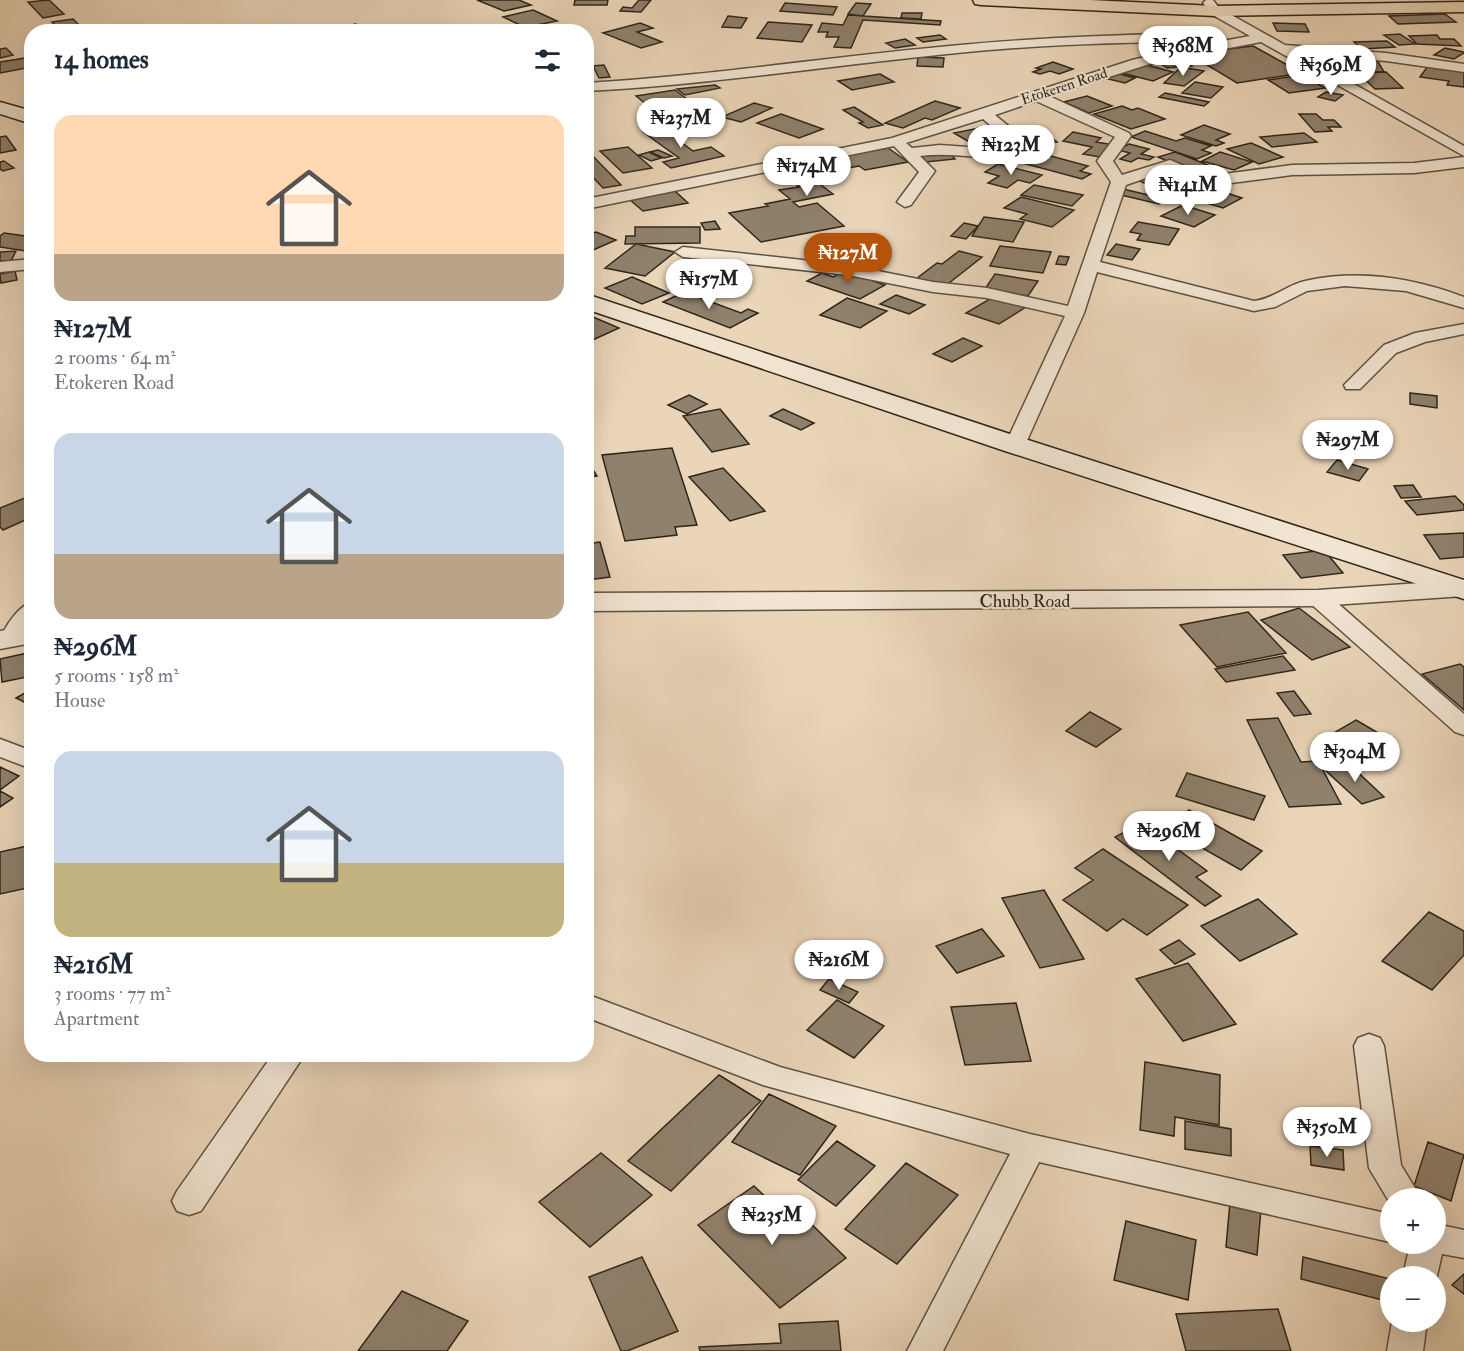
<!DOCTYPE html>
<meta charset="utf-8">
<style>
:root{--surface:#fff;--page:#f2f2f3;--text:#1f2937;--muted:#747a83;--accent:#b45309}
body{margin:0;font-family:"IM FELL Double Pica",serif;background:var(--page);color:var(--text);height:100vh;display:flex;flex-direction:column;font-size:22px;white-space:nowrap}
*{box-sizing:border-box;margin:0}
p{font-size:20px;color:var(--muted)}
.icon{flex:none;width:33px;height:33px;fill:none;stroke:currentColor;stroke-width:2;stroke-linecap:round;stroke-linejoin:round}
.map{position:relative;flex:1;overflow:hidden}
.side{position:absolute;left:24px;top:24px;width:570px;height:1038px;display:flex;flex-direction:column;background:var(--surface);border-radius:24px;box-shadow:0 6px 24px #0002}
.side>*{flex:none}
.buttons{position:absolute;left:1380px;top:1188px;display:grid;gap:12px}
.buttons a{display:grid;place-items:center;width:66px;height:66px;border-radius:50%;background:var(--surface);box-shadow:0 6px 24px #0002;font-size:30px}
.price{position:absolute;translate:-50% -51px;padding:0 14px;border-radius:21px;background:#fff;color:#222;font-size:20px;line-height:39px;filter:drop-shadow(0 2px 3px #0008)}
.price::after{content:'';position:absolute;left:50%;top:36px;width:18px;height:14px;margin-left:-9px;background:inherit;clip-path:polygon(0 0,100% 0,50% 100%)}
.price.on{background:var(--accent);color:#fff}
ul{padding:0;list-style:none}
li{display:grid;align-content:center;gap:12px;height:318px;padding:0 30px}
li span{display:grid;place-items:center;height:186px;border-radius:18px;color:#555}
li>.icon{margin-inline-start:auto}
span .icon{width:108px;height:108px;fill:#fffc;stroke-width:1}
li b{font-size:26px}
h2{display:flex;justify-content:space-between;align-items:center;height:72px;padding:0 30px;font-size:26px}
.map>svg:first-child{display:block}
</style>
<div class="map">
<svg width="1464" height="1351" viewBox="0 0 1464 1351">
<rect width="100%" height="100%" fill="#ead5b8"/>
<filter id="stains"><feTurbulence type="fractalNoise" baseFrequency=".00333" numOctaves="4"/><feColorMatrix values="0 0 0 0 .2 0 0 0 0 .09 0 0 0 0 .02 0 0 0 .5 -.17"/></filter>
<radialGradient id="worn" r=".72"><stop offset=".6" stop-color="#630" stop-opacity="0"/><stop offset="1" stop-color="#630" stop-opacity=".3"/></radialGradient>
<path fill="#90816d" stroke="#2e271c" stroke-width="1.5" d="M49,0L64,14L43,18L28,2Z
M477,0H519L531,5L504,11Z
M575,0H608L607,5H574Z
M639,0H651L641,12L620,11L623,7L632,8Z
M785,3L837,7L833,15L780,11Z
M856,3L871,4L863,16L848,14Z
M533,10L557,21L537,25L550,31L535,32L503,17Z
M902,13H922L921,19L901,18Z
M1445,14L1456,22L1398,24L1389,16Z
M848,15L941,21L940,25L863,20L851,48L834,47L839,37H826L828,32H818L822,23L843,25Z
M728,16L747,18L741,28L722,27Z
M73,19L86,32H61L52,22Z
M768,22L812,25L802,42L757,38Z
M640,23L653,28L637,32L662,42L641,48L603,33Z
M1273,23L1305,24L1309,32L1277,31Z
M355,24L366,27L353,32L339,29Z
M272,25L282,31L243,32Z
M1400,34L1415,44L1399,45L1384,35Z
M940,35L946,39L923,42L917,38Z
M1437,35L1440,39H1454L1461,46L1417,44L1409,36Z
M905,39L915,45L895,48L886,43Z
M1387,41L1395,47L1362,49L1354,42Z
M1253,46L1302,73L1237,83L1189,54Z
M6,48L13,55L0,58V49Z
M1445,48L1464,52V53L1454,59L1434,55Z
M32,57V67L0,73V62Z
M918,57L944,58L943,67L917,66Z
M1312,58L1377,60L1384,72L1347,71L1349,75H1333L1329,66L1316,65Z
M1185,60L1192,66L1167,68L1159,62Z
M1053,62L1073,69L1059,74L1050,71L1040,74L1033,72L1041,69L1036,68Z
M1143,64L1173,72L1153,81L1122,73Z
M604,65L610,77L599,78L593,66Z
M1428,66L1464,72V87L1447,85L1449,81L1420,77Z
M1181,67L1204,71L1184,86L1164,83Z
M1111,72L1135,78L1125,83L1100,77Z
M1386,72L1403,88L1375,89L1358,73Z
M880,74L894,82L852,90L838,81Z
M1303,75L1325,88L1289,93L1268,80Z
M1195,82L1223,87L1211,98L1182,93Z
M715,85L720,88L685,95L677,89Z
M675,90L711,117L671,124L636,96Z
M1326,92L1343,95L1335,101L1318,97Z
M1165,93L1209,102L1204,106L1159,97Z
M1087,96L1112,106L1089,113L1064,102Z
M935,101L960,108L932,120L925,118L903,128L885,123Z
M754,103L772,108L741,122L722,117Z
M1122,106L1132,110L1138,108L1165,119L1131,129L1094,114Z
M854,107L883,125L868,128L859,123L863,122L843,110Z
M781,114L823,129L799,138L757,123Z
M1299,114H1316L1323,120H1334L1341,127H1328L1332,131L1315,132Z
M1204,125L1230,134L1216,140L1224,143L1216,146L1181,135Z
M984,127L1003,138L988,141L998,147L983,150L954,133Z
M662,128L693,151L711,147L724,156L671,168L663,162L679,158L643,132Z
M1039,128L1057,142L1031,146L1019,136L1027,135L1021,131Z
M1145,131L1176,141L1185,138L1211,146L1202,150L1211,153L1197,159L1131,137Z
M1073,132L1101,138L1096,142L1114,145L1100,157L1083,154L1092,147L1063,141Z
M1304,133L1317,142L1272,147L1260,137Z
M6,136L16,150L0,153V137Z
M1251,143L1283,157L1259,164L1227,149Z
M1129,144L1149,149L1141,154L1154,157L1149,160L1138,158L1131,162L1120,159L1130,153L1118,150Z
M628,147L652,168L623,173L600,151Z
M888,148L908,162L865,170L859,166L815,174L824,181L817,182L833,194L793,202L799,207L817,203L844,226L761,242L729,213L768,206L765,204L790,199L779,190L799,187L776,168Z
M586,149L621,185L603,188L586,170Z
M658,150L672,156L664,158L650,152Z
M948,151L955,159L926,162L919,153Z
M1032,151L1088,166L1080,171L1091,174L1082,179L1015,161Z
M649,152L661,158L651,161L639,155Z
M1175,152L1223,171L1206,177L1158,157Z
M1220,152L1252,162L1234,170L1202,161Z
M4,161L14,168L3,171L0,169V162Z
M998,164L1042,175L1030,183L1018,180L1007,188L988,183L999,176L985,172Z
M1174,169L1193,180L1210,187L1179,198L1137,180L1148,177L1157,181L1168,177L1159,174Z
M1034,185L1083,195L1072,206L1021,195Z
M1123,189L1165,199L1159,204L1117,194Z
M1214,189L1242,198L1223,208L1194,199Z
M675,191L688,203L643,211L630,200Z
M1021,197L1074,210L1052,227L1020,219L1027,214L1004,208Z
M1183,205L1215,215L1194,227L1161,216Z
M984,217L1024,222L1013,242L972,236Z
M715,221L720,229L705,230L701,223Z
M1138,222L1179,229L1169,245L1137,240L1141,234L1130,232Z
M964,223L978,226L966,239L951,236Z
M635,227H700V243L625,244L626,236H635Z
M596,232L616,240L586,253V236Z
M4,233L32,237V247L26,251L0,247V236Z
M636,244L675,252L645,276L605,268Z
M1116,244L1140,249L1132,260L1107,255Z
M1000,246L1051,252L1043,273L990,266Z
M16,251L11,261H0V252Z
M959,251L982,257L944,287L916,279L937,263L942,264Z
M1059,256L1069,257L1066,265L1056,264Z
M15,271L17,280L1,283L0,274Z
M845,271L885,285L860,299L807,281L822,273L833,277Z
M713,272L737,279L719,290L695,283Z
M995,274L1038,281L1028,296L985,289Z
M632,277L669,293L642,304L605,288Z
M684,292L741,313L748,309L758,313L730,328L663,302Z
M896,295L925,305L909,314L880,304Z
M993,297L1026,307L999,324L966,313Z
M847,298L887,311L860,328L820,315Z
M586,314L619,328L586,343Z
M963,338L982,346L952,362L933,354Z
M1410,393L1437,396V408L1410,404Z
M689,395L707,404L687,414L668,405Z
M720,409L749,444L712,452L683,416Z
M783,409L814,423L801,430L770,416Z
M672,448L697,525L675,527L677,535L625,541L602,455Z
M586,459L597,476L586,478Z
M1337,460L1368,469L1359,481L1327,472Z
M723,468L765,511L730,521L689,477Z
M1413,485L1421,497L1401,498L1394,486Z
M32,495V517L3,530L0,527V508Z
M1455,496L1464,505V510L1417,515L1405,501Z
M1464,533V557L1440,559L1424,535Z
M600,542L610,577L588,580L586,544Z
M1324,550L1343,573L1301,578L1283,555Z
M1299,608L1350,647L1312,660L1261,620Z
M1248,612L1286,653L1217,667L1180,625Z
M32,652V676L2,682L0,659Z
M1283,656L1295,670L1226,682L1215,669Z
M1460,664L1464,667V710L1422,674Z
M32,689V706L16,698Z
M1294,691L1311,714L1294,716L1277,693Z
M1090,712L1121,729L1096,747L1066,731Z
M1278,718L1301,762L1318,761L1341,804L1289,807L1247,720Z
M1356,720L1380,734L1349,753L1325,738Z
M1348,763L1384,797L1362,804L1325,770Z
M0,767L19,776L0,790Z
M1187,773L1265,796L1254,820L1176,796Z
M0,791L13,798L0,807Z
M1189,810L1262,851L1241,870L1167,828Z
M1142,823L1207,871L1196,877L1221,896L1205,906L1115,837Z
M32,845V887L0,894V852Z
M1103,849L1188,905L1147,935L1123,919L1107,931L1063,900L1093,880L1075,868Z
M1044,890L1084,959L1040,968L1002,898Z
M1258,899L1297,934L1240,961L1201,926Z
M1429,912L1464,931V955L1432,990L1382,961Z
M982,929L1004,956L957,973L936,946Z
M1179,940L1195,954L1175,964L1160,950Z
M814,947L840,961L824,978L798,963Z
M1188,963L1236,1024L1183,1041L1136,979Z
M829,979L858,992L849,1003L820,990Z
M837,1000L884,1026L854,1058L807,1030Z
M1016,1003L1031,1061L965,1065L951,1007Z
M1145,1062L1220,1075L1219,1125L1175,1117L1174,1136L1140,1130Z
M719,1075L761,1101L671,1191L628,1161Z
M769,1094L836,1126L800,1175L732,1142Z
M1185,1121L1231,1129V1156L1185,1149Z
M837,1141L875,1166L836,1206L798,1180Z
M1428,1142L1464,1155L1451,1201L1414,1186Z
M1310,1146L1343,1150L1344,1170L1311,1165Z
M601,1153L652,1195L590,1247L539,1202Z
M906,1163L958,1195L897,1264L845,1229Z
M754,1186L792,1222L802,1215L846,1258L780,1308L698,1225Z
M1230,1202L1261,1209L1257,1255L1226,1247Z
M1126,1221L1196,1240L1188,1300L1114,1280Z
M642,1257L678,1331L627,1351H621L589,1277Z
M1303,1257L1390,1279V1302L1301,1279Z
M1464,1274V1294L1452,1285Z
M402,1291L468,1321L447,1351H358Z
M1278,1309L1291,1351H1186L1176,1314Z
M838,1321L841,1351H700L699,1347L781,1343L779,1324Z"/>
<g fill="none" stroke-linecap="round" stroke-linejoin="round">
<g stroke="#5d5243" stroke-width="3">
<path id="minor" d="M1206,0H1213L1219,8L1285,45L1386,53L1464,64V72L1386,61L1299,53L1464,146V156L1261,42L1156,62L1049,96L1129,133L1131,136L1113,161L1122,175L1170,160L1203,174L1216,175L1292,165L1414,163L1464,157V167L1414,173L1292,175L1216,185L1195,181L1169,170L1126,185L1100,262L1254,301C1273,299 1287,285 1305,281C1359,269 1413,278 1464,297V308L1406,291L1345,286L1307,291L1275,307L1254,311L1097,272L1084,313L1025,445L1022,449H1008L1005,445L1065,316L987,298L933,292L848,275L683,257L675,252L683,247L848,265L933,282L987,288L1068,306L1111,182L1097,161L1115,137L1036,101L995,115L1035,148L1037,151L1035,154C997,164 959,151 920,156L935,171L911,205L905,207L897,202L919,172L894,146L586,209V199L892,138L1132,60L1184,48L1250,36L1211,14L1203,3ZM983,119L1018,149L1010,150L940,145L912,148L906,143Z
M1159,34H1201L1207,38L1201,42C1116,42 1032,45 947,54C827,66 707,85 586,91V83C708,76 828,57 950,46C1019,39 1089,36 1159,34Z
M32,259V269L0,272V262Z
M1464,324V334L1425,342L1396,353L1360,389H1346L1344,385L1384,345L1415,333Z
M1318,591L1326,593L1464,714V735L1455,732L1310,603L1307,598L1310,593Z
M32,602C32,622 29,649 2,642C0,630 20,605 32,602Z
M0,739L32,751V769L0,757Z
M586,994L780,1067L1030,1134L1390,1214V1242L1039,1162L943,1351H907L1010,1154L763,1085L586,1017Z
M1369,1034L1380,1038L1384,1046L1401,1165L1421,1198H1390V1203L1369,1168L1354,1046L1358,1038Z
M273,1054H305L201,1211L189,1215L177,1211L172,1201L177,1191Z
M1436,1224L1464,1230V1258L1442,1254L1436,1280V1276H1403L1410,1244H1436Z
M1392,1322H1427L1423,1351H1387Z"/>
</g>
<g stroke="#5d5243" stroke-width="3">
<path id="tertiary" d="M1464,580V596L1318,606L586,611V593L1318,590Z
M32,625V643L0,649V631Z"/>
</g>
<g stroke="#2e271c" stroke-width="3">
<path id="secondary" d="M0,102L32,111V124L0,114Z
M586,294L1025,439L1464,580V599L1005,451L586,309Z"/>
</g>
<g stroke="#2e271c" stroke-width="3">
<path id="trunk" d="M973,0H1090L1215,6L1464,2V12L1215,16L981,5L975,4Z"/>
</g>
<use href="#minor" fill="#f1e4d1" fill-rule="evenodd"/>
<use href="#tertiary" fill="#f1e4d1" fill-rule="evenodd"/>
<use href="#secondary" fill="#f1e4d1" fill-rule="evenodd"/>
<use href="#trunk" fill="#ead5b8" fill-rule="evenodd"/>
</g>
<g text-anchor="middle" stroke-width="4.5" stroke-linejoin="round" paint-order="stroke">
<g font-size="15" fill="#2e271c" stroke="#f1e4d1">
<text transform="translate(1064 86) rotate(-18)" y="5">Etokeren Road</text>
</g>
<g font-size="18" fill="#2e271c" stroke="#f1e4d1">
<text x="1025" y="607">Chubb Road</text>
</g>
</g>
<rect width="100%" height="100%" filter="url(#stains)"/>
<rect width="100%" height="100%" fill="url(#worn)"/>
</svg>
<div class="buttons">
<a>+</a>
<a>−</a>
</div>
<b class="price" style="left:1183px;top:77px">₦368M</b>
<b class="price" style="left:1331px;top:96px">₦369M</b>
<b class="price" style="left:681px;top:149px">₦237M</b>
<b class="price" style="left:1011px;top:176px">₦123M</b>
<b class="price" style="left:807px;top:197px">₦174M</b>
<b class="price" style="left:1188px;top:216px">₦141M</b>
<b class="price on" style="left:848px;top:284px">₦127M</b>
<b class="price" style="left:709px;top:310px">₦157M</b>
<b class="price" style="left:1348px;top:471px">₦297M</b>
<b class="price" style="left:1355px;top:783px">₦304M</b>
<b class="price" style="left:1169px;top:862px">₦296M</b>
<b class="price" style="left:839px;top:991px">₦216M</b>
<b class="price" style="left:1327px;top:1158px">₦350M</b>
<b class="price" style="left:772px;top:1246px">₦235M</b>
<section class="side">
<h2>14 homes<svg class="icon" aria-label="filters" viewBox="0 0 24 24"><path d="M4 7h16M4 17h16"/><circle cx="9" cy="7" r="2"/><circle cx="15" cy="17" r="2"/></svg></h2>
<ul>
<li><span style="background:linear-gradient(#ffd9b3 75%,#b9a48a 0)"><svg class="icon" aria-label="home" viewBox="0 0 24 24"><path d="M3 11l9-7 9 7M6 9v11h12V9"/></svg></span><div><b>₦127M</b><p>2 rooms · 64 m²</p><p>Etokeren Road</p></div></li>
<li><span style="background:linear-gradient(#c9d6e8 65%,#b9a48a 0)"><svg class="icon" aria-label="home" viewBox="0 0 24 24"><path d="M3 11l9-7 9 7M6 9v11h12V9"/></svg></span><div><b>₦296M</b><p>5 rooms · 158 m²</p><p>House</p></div></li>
<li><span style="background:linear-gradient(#c9d6e8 60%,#c2b280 0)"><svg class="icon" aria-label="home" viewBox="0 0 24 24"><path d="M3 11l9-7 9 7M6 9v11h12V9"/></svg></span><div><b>₦216M</b><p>3 rooms · 77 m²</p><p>Apartment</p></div></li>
</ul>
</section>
</div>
